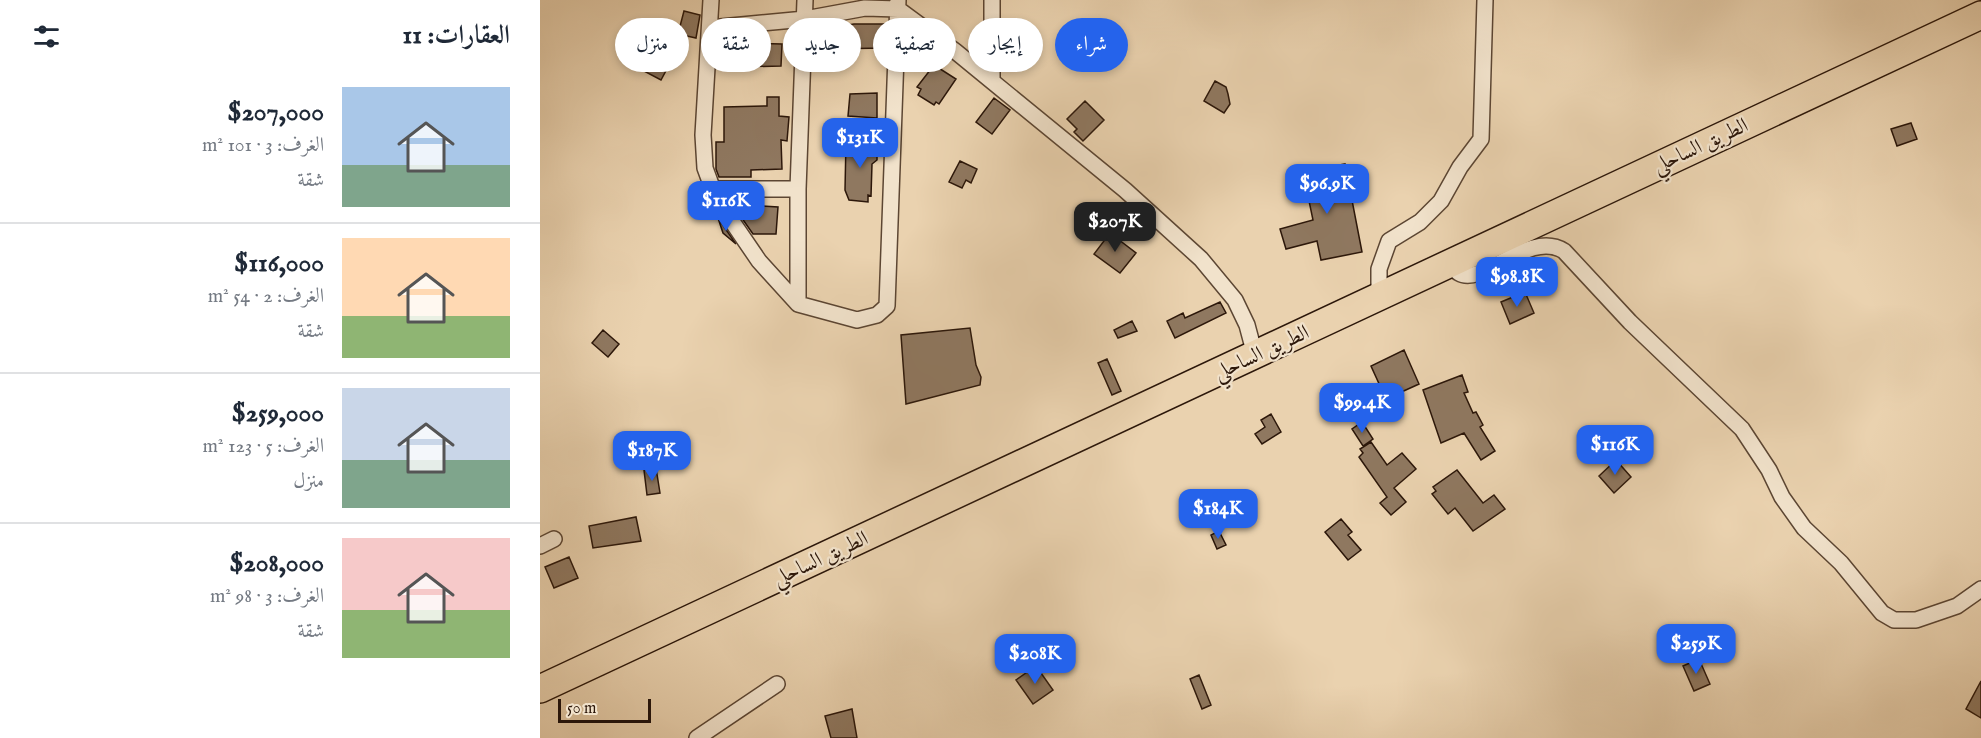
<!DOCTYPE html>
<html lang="ar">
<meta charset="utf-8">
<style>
:root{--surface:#fff;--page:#f6f6f7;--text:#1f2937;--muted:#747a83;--line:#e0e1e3;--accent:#2563eb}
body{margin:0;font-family:"IM FELL English",Amiri,serif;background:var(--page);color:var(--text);direction:rtl;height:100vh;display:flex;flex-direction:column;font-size:22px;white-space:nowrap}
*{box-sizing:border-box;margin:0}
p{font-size:20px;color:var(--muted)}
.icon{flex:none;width:33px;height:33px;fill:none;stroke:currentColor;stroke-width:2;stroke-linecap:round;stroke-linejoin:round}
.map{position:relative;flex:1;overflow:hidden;direction:ltr}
.drawer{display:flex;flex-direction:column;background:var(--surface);width:540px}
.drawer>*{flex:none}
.guide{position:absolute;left:18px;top:18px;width:570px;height:54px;direction:rtl;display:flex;gap:12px}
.scale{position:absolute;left:18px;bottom:15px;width:93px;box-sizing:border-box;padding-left:6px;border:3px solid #2c170a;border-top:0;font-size:16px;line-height:21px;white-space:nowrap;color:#2c170a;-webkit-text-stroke:4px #f1e2cb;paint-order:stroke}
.price{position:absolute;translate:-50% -51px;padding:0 14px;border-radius:12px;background:var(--accent);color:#fff;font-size:20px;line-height:39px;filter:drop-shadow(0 2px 3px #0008)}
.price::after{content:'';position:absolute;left:50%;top:36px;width:18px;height:14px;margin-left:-9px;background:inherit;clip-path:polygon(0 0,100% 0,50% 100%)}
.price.current{background:#222;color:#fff}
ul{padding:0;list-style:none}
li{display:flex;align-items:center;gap:18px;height:150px;padding:0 30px}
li+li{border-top:2px solid var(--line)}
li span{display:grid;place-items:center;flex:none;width:168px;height:120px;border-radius:0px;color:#555}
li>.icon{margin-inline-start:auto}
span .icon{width:72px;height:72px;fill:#fffc;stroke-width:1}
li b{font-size:26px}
h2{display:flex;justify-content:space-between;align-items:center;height:72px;padding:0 30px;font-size:26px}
.pill{padding:0 21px;border-radius:27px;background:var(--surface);box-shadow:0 3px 9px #0003;font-size:21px;line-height:54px}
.pill.current{background:var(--accent);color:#fff}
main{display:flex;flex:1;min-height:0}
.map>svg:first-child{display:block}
</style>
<main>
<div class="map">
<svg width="1441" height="738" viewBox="0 0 1441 738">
<rect width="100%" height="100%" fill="#ead2af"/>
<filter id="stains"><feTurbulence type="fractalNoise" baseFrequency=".00333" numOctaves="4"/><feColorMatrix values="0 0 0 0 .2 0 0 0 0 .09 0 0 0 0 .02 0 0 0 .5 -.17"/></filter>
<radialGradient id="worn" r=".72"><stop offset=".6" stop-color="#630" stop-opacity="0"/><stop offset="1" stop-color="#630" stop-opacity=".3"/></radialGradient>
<path fill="#8f7860" stroke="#2c170a" stroke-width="1.5" d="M144,11L160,15L156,38L138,34Z
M314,24H345V48L288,49V46L279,44L278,30Z
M195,43L242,44L241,66L194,67Z
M117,58L129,65L121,80L102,70L107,61L113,64Z
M394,65L416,79L399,104L396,102L394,105L378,95L381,89L377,87Z
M675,81L686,87L688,94L690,104L684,113L664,101Z
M337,93V118L308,116L310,94Z
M227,97H239V116L249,117L247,141L241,140L242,169L211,170V177H179L176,169V142H184V107L227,106Z
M454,98L470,110L452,134L436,122Z
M545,101L564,120L543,141L534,132L537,129L527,119Z
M1371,123L1377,139L1357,146L1351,129Z
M337,140V160L332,164L331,196L328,195V202L309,200L305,190L306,141Z
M420,161L437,169L431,183L426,180L422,188L409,182Z
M805,164L822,252L781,260L777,241L746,249L740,229L773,220L763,172Z
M201,200L203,205L238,207L236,234H213L192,204Z
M178,218L196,244L183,233Z
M570,233L596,253L580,273L554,254Z
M985,292L994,313L970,324L961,302Z
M680,302L686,313L635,338L627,321L643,313L645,318Z
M592,321L597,331L578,338L574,330Z
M430,328L436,365L441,377L440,385L366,404L361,335Z
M63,330L79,344L68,357L52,343Z
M864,350L879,384L846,399L831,366Z
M567,359L581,391L572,395L558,363Z
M922,375L928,392L924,393L933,413L936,412L943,425L940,427L955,451L941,460L924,433L901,443L883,390Z
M731,414L741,432L722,444L715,434L725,427L721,420Z
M822,422L833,439L823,446L812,429Z
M831,442L847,465L862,453L876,469L854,488L866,502L851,515L840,503L847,497L819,457L823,453L820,449Z
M1076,460L1091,477L1074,493L1059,476Z
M116,468L120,493L107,495L104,470Z
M917,470L943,503L954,495L965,509L933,531L915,508L908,514L892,494L896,491L893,487Z
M96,517L101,541L53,548L49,526Z
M801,519L812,532L808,535L821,550L808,560L785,532Z
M679,531L686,545L677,549L671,535Z
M29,557L38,578L14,588L5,567Z
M1159,659L1170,684L1154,691L1143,666Z
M496,666L513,690L493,704L476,680Z
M659,675L671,705L662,709L650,679Z
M1441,681V718L1426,709Z
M312,709L317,738H291L285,716Z"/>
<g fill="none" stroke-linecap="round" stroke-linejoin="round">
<g stroke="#5c4633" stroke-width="18">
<path id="street" d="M171,0L163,135L165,168L176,198L219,261L258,304L317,320L337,315L347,306L358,0
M452,0V81
M170,28L265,19L325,8L358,9L415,51L585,190L661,259L695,300L707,325L715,355
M172,189H258
M909,262C912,265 915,271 919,273C943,287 989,229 1024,251L1090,322L1202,429L1229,470L1242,497L1264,528L1301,563L1342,613L1354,620H1376L1417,606L1441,589
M839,295V269L849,241L880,222L901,201L920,167L941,139L945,0
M258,304V189L265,0
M0,546L14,539
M157,738L237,684"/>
</g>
<g stroke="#2c170a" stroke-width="30">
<path id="highway" d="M0,689L1441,15"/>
</g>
<use href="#street" stroke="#f1e2cb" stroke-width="15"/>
<use href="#highway" stroke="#ead2af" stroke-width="27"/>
</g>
<g text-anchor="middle" stroke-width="4.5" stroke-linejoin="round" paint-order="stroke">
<g font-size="21" fill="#2c170a" stroke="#f1e2cb">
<text transform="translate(1160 145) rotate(-25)" y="7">الطريق الساحلي</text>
<text transform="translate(721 352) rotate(-25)" y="7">الطريق الساحلي</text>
<text transform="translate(280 558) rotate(-25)" y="7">الطريق الساحلي</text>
</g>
</g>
<rect width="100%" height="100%" filter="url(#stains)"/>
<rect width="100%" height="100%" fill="url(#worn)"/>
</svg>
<div class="scale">50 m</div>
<b class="price" style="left:320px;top:169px">$131K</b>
<b class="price" style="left:787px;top:215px">$96.9K</b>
<b class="price" style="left:186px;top:232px">$116K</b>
<b class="price current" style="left:575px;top:253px">$207K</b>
<b class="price" style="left:977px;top:308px">$98.8K</b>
<b class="price" style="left:822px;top:434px">$99.4K</b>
<b class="price" style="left:1075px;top:476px">$116K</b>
<b class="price" style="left:112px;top:482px">$187K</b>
<b class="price" style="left:678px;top:540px">$184K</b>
<b class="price" style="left:1156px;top:675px">$259K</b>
<b class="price" style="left:495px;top:685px">$208K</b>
<div class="guide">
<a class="pill current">شراء</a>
<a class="pill">إيجار</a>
<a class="pill">تصفية</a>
<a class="pill">جديد</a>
<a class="pill">شقة</a>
<a class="pill">منزل</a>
</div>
</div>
<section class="drawer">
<h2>العقارات: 11<svg class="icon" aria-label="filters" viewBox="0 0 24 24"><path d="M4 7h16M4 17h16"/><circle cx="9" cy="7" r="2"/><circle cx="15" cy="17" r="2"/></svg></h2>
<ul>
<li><span style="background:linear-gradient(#a9c7e8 65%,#7fa58c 0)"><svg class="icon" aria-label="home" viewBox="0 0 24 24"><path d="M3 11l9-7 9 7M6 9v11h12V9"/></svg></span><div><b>$207,000</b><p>الغرف: 3 · 101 m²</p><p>شقة</p></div></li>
<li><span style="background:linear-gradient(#ffd9b3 65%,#8fb573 0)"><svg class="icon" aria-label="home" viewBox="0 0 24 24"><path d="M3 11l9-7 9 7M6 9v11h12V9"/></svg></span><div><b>$116,000</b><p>الغرف: 2 · 54 m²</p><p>شقة</p></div></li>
<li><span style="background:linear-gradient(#c9d6e8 60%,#7fa58c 0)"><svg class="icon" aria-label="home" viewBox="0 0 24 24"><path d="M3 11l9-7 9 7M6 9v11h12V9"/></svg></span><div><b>$259,000</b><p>الغرف: 5 · 123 m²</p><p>منزل</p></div></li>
<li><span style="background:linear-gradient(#f6c9c9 60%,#8fb573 0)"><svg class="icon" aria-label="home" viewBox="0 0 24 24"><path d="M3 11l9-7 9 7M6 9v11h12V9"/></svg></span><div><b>$208,000</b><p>الغرف: 3 · 98 m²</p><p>شقة</p></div></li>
</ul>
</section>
</main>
